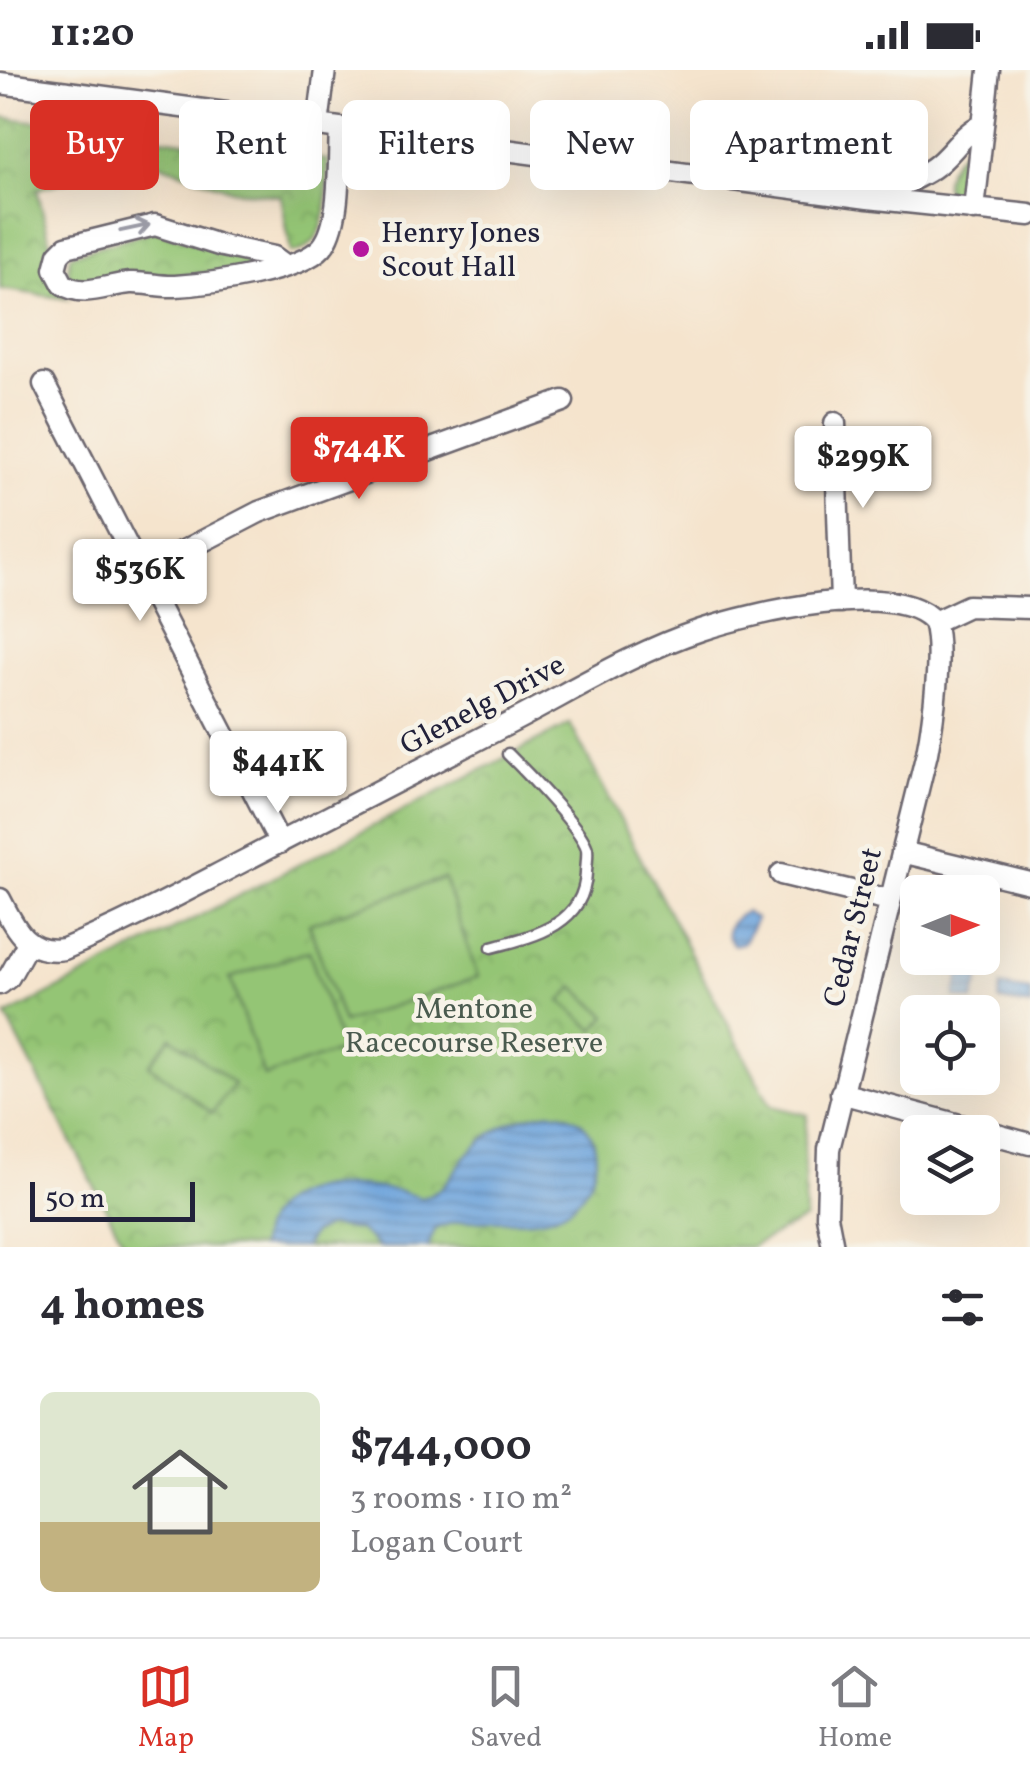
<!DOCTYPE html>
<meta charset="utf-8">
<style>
:root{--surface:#fff;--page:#f7f7f7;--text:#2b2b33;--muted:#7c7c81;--line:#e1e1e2;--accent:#d93025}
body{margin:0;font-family:Vollkorn,serif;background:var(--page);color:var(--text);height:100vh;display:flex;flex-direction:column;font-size:38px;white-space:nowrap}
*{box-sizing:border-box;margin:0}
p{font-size:32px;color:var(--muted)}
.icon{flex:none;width:55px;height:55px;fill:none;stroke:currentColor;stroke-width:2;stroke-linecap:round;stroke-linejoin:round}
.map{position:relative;height:1177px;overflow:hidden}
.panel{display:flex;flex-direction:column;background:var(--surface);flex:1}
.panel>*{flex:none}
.guide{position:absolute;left:30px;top:30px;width:970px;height:90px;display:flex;gap:20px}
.needle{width:65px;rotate:89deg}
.tools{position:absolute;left:900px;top:805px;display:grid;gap:20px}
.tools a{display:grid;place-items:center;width:100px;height:100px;border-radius:15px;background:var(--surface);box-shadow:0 10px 40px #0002;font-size:50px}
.scale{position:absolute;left:30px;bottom:25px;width:165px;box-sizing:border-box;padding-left:10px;border:5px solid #22223b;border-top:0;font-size:28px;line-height:35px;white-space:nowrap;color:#22223b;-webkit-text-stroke:8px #f7f3e8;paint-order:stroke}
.price{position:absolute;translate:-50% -85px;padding:0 22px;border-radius:10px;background:#fff;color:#222;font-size:32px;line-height:65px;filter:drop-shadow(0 2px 5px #0008)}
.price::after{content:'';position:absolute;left:50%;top:60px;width:30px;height:22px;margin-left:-15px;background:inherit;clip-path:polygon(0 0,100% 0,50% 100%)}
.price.current{background:var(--accent);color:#fff}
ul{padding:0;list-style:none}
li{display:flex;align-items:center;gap:30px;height:250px;padding:0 40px}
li+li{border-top:2px solid var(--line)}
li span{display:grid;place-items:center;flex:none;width:280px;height:200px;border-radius:15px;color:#555}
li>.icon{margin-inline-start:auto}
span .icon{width:120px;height:120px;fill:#fffc;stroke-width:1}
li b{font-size:42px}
h2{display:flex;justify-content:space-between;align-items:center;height:120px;padding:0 40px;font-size:42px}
.chip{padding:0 35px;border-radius:15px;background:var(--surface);box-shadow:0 10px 40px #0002;font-size:35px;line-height:90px}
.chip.current{background:var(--accent);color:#fff}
.status{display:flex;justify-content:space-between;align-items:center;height:70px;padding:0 50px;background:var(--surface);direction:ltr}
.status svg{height:28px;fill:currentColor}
.dock{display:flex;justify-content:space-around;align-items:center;height:140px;border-top:2px solid var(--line);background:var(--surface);font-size:28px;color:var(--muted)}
.dock a{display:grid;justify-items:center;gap:5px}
.dock .current{color:var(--accent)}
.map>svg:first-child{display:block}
</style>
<div class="status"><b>11:20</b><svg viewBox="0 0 49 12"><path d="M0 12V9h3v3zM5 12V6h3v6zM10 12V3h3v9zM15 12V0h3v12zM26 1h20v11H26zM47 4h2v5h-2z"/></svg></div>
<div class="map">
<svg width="1030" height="1177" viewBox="0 0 1030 1177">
<defs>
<pattern id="grass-tufts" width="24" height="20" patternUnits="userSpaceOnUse" patternTransform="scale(2.5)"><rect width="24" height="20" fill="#94c575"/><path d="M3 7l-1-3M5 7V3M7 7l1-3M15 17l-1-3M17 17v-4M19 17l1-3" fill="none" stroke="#7fa966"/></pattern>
<pattern id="park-crowns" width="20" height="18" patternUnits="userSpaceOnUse" patternTransform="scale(2.5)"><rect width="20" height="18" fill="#94c575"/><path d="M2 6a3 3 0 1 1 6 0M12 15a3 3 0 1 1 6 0" fill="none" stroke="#7fa966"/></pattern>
<pattern id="water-rules" width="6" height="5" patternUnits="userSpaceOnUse" patternTransform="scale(2.5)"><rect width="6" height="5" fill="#6ea4dc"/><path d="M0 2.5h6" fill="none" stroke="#5a85b4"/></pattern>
</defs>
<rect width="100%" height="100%" fill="#f7f3e8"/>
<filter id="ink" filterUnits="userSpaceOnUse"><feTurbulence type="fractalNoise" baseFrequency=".01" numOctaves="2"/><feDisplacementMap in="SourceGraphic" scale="20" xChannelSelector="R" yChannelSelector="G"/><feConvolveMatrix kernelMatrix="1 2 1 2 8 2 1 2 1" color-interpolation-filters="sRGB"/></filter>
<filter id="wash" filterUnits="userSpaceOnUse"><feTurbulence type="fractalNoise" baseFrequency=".0048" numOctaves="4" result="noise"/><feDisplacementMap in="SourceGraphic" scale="40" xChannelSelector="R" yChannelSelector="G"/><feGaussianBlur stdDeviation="2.25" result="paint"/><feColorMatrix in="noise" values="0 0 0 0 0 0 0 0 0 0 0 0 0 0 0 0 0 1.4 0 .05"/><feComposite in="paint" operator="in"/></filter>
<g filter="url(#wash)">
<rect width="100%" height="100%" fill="#f5e4cd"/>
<path fill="url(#grass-tufts)" stroke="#5b7458" stroke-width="2.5" d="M973,74L971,103L955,125H947C939,104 954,90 966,75Z"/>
<path fill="url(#park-crowns)" stroke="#5b7458" stroke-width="2.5" d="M0,47L328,90C326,122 333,177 291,183L281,126L232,120L161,94H151L93,104L37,119L52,180L47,194L49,209L68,229L0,219Z
M155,160L272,196L89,216L72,210L68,202L70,185Z
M570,654L771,1036L808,1045L804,1073L805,1149L750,1177H126L6,946Z"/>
<path fill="#94c575" stroke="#5b7458" stroke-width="2.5" d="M444,808L478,907L343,953L309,854Z
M309,881L342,980L264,1007L230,908Z
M574,917L607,946L594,960L561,931Z
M171,967L234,1014L212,1043L149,995Z"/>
<path fill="url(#water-rules)" stroke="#48638c" stroke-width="2.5" d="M745,842L756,849L743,873L734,875C720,861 731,850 745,842Z
M963,893L982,899L973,931L955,927Z
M1001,916L1030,921V936L999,931Z
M553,1042C569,1044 584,1050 591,1065C598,1080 597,1096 590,1111C560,1177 485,1135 435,1159L428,1177H379L359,1160L329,1156L313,1163L304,1177H260C264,1101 371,1110 421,1128C445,1124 452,1102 467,1085C490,1060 519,1045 553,1042Z"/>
</g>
<g filter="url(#ink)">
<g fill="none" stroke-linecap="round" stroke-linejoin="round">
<g stroke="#6c666e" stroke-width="15">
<path id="lane" d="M492,877C534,866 584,855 586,803C586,796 588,786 587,779C582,759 525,701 508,684"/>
</g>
<g stroke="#6c666e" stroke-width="25">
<path id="street" d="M0,13L868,128L1030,145
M318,55L325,0
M874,126C895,118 915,110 933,98C952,85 961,64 982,55
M974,140L989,0
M285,195L274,187L222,176L155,155L66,177L59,184L55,199L63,214C83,228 107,215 130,213C145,212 160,217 175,216C210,214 300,202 322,177C342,154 338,90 340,58
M44,314L280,773
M835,353L841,532
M141,503L259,442L563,331
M934,552L968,536L1030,538
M902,782L1030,813
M781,804L889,830
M0,829C15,858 26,885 64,879C122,855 178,825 234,796C326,749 418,701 510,653C572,621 634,582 701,560C749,544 899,507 934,552
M0,914L9,907L28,873
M841,1023L1030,1074
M833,1177L827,1146L829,1079L927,683C933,652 943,581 934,552"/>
</g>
<use href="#lane" stroke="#fff" stroke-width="10"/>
<use href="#street" stroke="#fff" stroke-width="20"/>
</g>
<defs><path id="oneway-shaft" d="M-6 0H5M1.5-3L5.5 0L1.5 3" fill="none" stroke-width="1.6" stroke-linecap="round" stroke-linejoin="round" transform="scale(2.5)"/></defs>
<use stroke="#9c9ca7" href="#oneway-shaft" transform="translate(135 158) rotate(-12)"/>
</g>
<circle fill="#b5179e" stroke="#f7f3e8" stroke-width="4" cx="361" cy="179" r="10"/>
<g text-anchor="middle" stroke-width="9" stroke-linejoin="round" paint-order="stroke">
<g font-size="30" fill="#22223b" stroke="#f7f3e8" text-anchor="start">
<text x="381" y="172">Henry Jones<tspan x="381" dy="34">Scout Hall</tspan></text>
</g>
<g font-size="30" fill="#22223b" stroke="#f7f3e8">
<text transform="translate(482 634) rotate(-28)" y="10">Glenelg Drive</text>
<text transform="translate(852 857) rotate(-76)" y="10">Cedar Street</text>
</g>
<g font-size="30" fill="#4a5b4f" stroke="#f7f3e8">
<text x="474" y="948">Mentone<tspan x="474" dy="34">Racecourse Reserve</tspan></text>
</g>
</g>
</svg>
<div class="tools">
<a><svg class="needle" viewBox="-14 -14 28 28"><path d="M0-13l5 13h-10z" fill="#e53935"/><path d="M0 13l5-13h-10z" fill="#7c7c81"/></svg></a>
<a><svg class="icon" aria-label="locate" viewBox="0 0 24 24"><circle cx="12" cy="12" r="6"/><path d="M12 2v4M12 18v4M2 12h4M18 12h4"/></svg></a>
<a><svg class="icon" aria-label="layers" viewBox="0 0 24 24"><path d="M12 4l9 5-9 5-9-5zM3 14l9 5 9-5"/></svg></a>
</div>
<div class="scale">50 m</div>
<b class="price current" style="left:359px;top:432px">$744K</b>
<b class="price" style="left:863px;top:441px">$299K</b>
<b class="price" style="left:140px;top:554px">$536K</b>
<b class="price" style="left:278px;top:746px">$441K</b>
<div class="guide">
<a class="chip current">Buy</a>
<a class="chip">Rent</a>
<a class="chip">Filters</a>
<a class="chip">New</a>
<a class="chip">Apartment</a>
</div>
</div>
<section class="panel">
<h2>4 homes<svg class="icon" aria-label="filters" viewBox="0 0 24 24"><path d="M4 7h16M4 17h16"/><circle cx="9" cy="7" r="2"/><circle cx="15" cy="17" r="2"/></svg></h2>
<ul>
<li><span style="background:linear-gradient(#dfe7d0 65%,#c2b280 0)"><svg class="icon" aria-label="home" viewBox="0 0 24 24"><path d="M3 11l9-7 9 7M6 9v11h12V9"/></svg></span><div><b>$744,000</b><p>3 rooms · 110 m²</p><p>Logan Court</p></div></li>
</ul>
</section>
<nav class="dock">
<a class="current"><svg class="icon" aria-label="map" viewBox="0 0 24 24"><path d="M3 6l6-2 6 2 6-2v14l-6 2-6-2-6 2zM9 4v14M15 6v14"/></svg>Map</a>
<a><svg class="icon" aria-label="saved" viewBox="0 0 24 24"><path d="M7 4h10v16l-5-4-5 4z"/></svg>Saved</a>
<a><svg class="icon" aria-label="home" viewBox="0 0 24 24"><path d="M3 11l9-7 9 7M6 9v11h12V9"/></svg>Home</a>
</nav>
